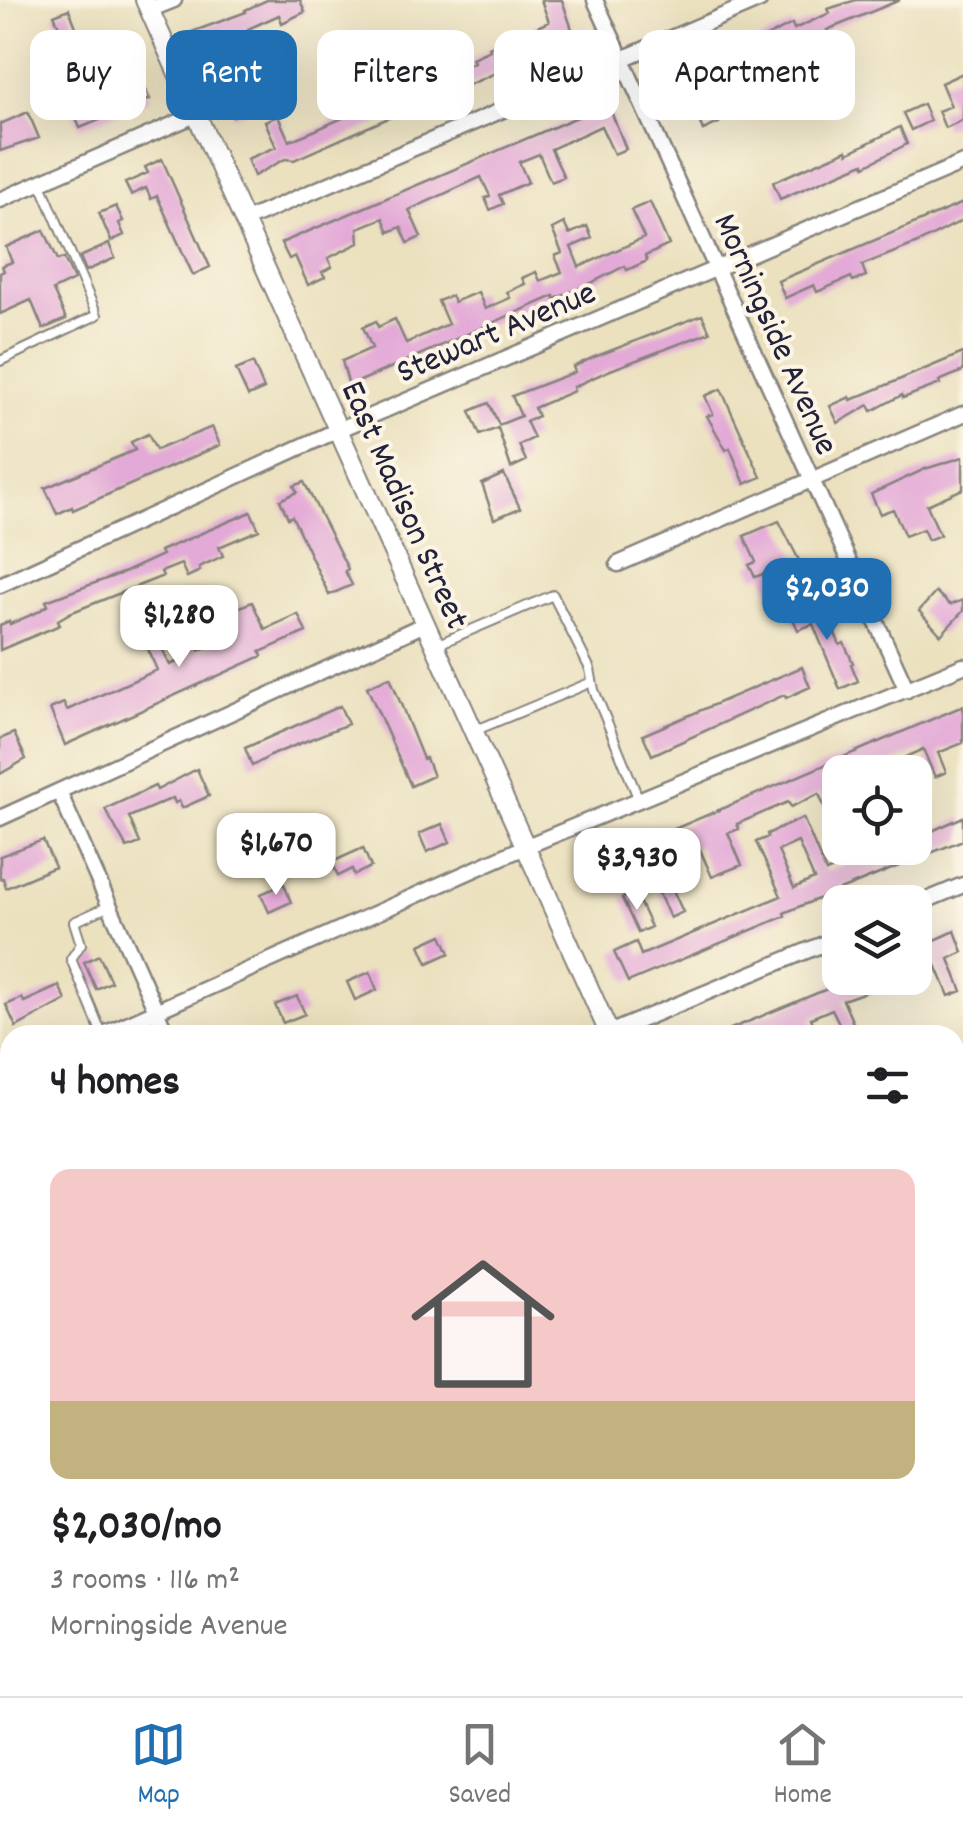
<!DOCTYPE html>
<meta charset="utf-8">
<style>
:root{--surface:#fff;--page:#f6f6f6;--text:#202124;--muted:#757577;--line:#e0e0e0;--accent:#1f6fb2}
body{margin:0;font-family:Dekko,sans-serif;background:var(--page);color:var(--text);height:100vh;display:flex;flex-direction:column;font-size:38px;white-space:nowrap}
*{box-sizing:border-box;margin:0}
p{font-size:32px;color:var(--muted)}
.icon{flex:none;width:55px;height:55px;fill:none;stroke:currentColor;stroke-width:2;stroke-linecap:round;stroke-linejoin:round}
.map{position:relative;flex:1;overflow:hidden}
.side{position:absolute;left:0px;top:1025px;width:965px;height:672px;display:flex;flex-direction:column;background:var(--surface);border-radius:30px 30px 0 0;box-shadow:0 10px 40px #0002}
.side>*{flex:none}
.hud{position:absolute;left:30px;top:30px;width:905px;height:90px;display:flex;gap:20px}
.controls{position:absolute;left:822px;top:755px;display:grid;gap:20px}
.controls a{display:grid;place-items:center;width:110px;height:110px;border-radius:20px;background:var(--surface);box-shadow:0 10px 40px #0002;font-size:50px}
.price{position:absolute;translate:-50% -85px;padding:0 22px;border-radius:20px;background:#fff;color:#222;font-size:32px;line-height:65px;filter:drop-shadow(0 2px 5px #0008)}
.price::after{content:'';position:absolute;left:50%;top:60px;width:30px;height:22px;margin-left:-15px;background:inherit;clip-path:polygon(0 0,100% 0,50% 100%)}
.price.selected{background:var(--accent);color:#fff}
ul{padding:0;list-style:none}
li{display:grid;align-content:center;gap:20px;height:530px;padding:0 50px}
li span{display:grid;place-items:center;height:310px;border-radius:20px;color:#555}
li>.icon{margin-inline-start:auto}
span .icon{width:180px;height:180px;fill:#fffc;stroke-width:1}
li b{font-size:42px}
h2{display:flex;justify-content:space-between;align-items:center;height:120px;padding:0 50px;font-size:42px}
.chip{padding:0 35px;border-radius:20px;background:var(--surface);box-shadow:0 10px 40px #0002;font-size:35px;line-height:90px}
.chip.selected{background:var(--accent);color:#fff}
.tab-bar{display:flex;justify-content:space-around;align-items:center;height:140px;border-top:2px solid var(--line);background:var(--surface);font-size:28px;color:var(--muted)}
.tab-bar a{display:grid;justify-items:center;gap:5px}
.tab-bar .selected{color:var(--accent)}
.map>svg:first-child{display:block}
</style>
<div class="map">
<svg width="963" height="1696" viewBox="0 0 963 1696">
<rect width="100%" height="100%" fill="#fcf5e5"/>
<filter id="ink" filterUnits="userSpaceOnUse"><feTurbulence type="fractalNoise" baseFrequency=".01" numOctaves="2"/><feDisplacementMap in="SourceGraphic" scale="20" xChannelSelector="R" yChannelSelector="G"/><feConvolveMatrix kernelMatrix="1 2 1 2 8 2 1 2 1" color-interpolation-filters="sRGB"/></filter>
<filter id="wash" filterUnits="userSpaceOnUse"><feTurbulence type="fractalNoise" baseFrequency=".0048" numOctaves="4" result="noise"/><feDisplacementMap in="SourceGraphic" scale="40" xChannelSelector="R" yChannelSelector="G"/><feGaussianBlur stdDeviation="2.25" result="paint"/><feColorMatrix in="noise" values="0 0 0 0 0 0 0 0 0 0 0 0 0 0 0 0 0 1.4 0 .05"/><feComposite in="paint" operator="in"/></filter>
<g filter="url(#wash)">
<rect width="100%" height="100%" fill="#ebe1bf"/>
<path fill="#a7c066" stroke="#647150" stroke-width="2.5" d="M10,1678V1688H890L894,1696H0V1682Z"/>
<g id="blocks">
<path fill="#e3a9d7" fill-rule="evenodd" d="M267,0H300L305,12L282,23L279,15L248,29L252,38L227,48L223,39L196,50L189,33L246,12L245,10Z
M541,0H562L575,38L450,93L442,76L474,62L472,58L490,50L489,47L549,22Z
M856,0H900L827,30L829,34L809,42L807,38L725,75L719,61L792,24L794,29L830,13L828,9Z
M69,9L81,40L89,37L93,48L66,58L59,42L65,40L54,15Z
M123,44L150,99L80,128L73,111L94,102L85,84L96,79L105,98L123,90L115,70L103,75L95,56Z
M398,65L405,83L428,73L435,90L409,102L411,108L294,160L285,159L254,176L247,159L276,147L265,121L278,116L289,141L316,130L384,99L380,91L395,85L387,69Z
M694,65L708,97L740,83L743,90L740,92L744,101L733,106L730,98L711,107L719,123L703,130L678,72Z
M796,65L801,77L787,83L791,93L780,98L771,75Z
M963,73V120L945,128L938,111L951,106L941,83Z
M236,80L246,111L233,116L222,85Z
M608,104L626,149L614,154L601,126L551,149L564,177L551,182L539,154L519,162L528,182L499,195L503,204L490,210L485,198L490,196L481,177L409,210L421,237L408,243L401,227L389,232L383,218L358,228L359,243L328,258L332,267L322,272L325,277L308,285L295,256L289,259L281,243Z
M923,104L930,121L911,130L903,113Z
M28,112L39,138L0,151V124Z
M900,127L907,144L865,166L864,163L780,199L773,182L847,150L848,153Z
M162,159L210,267L193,275L157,196L151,199L146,188L131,195L125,183L148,173L145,167Z
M650,202L669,245L645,256L647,261L627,270L625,266L587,285L555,299L554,296L349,386L342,361L372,348L363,327L376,321L378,327L395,319L406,343L448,324L438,301L451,296L454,302L478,292L485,309L510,298L507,292L525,284L522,278L536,272L540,281L562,272L555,256L562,253L552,229L564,223L569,234L587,226L592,238L571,247L579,267L644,238L631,210Z
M963,203V220L920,242L862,265L866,276L853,281L851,277L817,292L814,285L785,298L778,281Z
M116,206L123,221L119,223L124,235L111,241L99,213Z
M44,230L58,260L64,258L74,280L53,290L66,319L43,329L31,300L0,314V273L4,271L2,266L12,262L6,247Z
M109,244L115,258L86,271L80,257Z
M702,315L710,332L608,371L573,387L574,391L534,408L538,416L526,421L534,438L519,445L526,461L511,468L498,428L480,435L470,411L489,403L499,425L521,416L512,396L575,372L573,367L592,358Z
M963,353V371L939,381L940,384L903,398L902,395L872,411L869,405L838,423L830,406L850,397L851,400Z
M253,363L264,389L248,396L236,370Z
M721,389L761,477L745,484L730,448L726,450L707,416L713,414L705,396Z
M212,427L220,445L73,510L72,507L57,514L45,488L135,450L131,442L148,434L156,450Z
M963,457V489L927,505L940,535L928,540L923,529L905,536L893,509L880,514L871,494L925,469Z
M504,474L520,508L494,519L482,484Z
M304,482L348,569L345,571L352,585L329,595L292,516L288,518L280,500L297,492L294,486Z
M251,512L259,530L219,547L223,556L199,567L200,571L187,577L181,564L161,572L163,576L70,613L58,620L60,625L0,650V625L9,621L10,624L38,612L48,605L46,601L125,572L162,555L160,551Z
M779,521L803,568L779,578L784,591L773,596L763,574L755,577L749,565L756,562L744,536Z
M936,592L950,605L963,600V611L941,635L919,611Z
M814,599L828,633L834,631L840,645L844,643L853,663L851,664L858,681L840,689L813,624L798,630L789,610Z
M252,602L265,629L298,614L306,632L260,652L262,656L65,745L50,709L64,703L67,710L157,670L147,647L159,642L170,665L188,657L176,630L189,624L200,650L219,642L209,619Z
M802,667L810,687L786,698L784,695L652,755L643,735Z
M390,677L423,759L426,758L433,776L411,786L367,687Z
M340,706L348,724L274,754L252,766L245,748Z
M963,706V743L938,753L946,772L935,777L923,749L873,772H840V786L832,789L840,808V844L819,794L791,807L788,802L737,824L739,829L728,833L742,865L729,870L712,877L698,845L660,862L683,912L670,918L647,867L620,879L611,856Z
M14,733L26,759L0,774V739Z
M197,769L209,796L182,808L179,801L175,803L173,798L129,817L140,843L127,848L105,809L155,786L157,790Z
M915,791L932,831L963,817V840L803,905L784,913L785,916L628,982L614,952L636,942L641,955L781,896L756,842L768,837L767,834L803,818L826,872L847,863L841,848H915ZM798,842L814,879L794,888L778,851Z
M442,824L450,842L427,852L419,834Z
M43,840L55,867L6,888L3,878L0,879V856Z
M363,848L371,867L354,875L352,869L338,876L332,862Z
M284,884L291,902L269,912L261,894Z
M635,893L651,927L638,933L622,898Z
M955,931L963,952L949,959L962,991L949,996L936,965L915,975V949Z
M442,935L450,953L428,963L420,945Z
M99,955L111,982L96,989L84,962Z
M370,972L377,990L355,1000L347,982Z
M844,978H905L843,1000L856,1030L845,1035L832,1009L811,1018L818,1035H716L827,989L826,987Z
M59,986L66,1000L16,1027L6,1005L22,998L24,1002Z
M297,996L305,1014L283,1023L275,1005Z"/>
</g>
</g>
<g filter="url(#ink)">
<use href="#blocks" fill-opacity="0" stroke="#86827d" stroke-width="2.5"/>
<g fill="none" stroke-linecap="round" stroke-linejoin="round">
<g stroke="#86827d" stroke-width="12">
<path id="service" d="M0,361L97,315L40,182
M436,645L553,595L590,669L594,690L639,800
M474,731L592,682
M102,1034L71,959L81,944L74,922L109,906"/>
</g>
<g stroke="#86827d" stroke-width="19">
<path id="minor" d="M595,0L907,690
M149,10L174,0
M0,200L195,115
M243,221L760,0
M618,564L963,414
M0,585L338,430L963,163
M59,792L167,1035
M0,818L425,624
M915,905L963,885
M102,1035L527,846L963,666
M604,1035L840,937
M0,1083L10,1078
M955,1107L963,1103
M0,1307L10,1303
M0,1528L10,1523
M955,1545L963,1542
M0,1648L10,1670"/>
</g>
<g stroke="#86827d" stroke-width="22">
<path id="tertiary" d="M145,0L610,1035
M902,1688L906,1696"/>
</g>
<path stroke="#86827d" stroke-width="2.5" stroke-dasharray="2.5 8" stroke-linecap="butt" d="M367,1688L371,1696
M39,1696L61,1688
M728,1696L734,1688"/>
<use href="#service" stroke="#fff" stroke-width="8"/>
<use href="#minor" stroke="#fff" stroke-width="14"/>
<use href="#tertiary" stroke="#fff" stroke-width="18"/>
</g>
</g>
<g text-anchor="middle" stroke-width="8" stroke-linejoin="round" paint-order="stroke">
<g font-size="35" fill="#22223b" stroke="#fcf5e5">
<text transform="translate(495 330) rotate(-23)" y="12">Stewart Avenue</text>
<text transform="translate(778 333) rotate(66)" y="12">Morningside Avenue</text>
<text transform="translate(407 504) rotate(66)" y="12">East Madison Street</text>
</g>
</g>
</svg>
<div class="controls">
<a><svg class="icon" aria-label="locate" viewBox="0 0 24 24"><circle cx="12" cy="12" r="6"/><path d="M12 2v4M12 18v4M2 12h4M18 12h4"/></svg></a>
<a><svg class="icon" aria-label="layers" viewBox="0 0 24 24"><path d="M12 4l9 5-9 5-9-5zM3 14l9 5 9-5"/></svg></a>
</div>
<b class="price selected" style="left:827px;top:643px">$2,030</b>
<b class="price" style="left:179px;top:670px">$1,280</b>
<b class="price" style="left:276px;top:898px">$1,670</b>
<b class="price" style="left:637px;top:913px">$3,930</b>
<div class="hud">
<a class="chip">Buy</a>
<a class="chip selected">Rent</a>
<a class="chip">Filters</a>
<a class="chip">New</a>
<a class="chip">Apartment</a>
</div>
<section class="side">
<h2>4 homes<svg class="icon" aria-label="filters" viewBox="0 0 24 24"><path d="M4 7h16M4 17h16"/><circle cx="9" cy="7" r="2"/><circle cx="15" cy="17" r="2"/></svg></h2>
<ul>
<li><span style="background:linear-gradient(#f6c9c9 75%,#c2b280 0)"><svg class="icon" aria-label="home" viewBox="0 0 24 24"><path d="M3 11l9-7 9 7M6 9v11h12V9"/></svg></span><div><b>$2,030/mo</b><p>3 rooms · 116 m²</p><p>Morningside Avenue</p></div></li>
</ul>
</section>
</div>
<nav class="tab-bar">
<a class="selected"><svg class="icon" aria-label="map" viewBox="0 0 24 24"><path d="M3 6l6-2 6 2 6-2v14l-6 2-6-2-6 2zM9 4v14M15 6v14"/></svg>Map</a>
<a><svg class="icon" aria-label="saved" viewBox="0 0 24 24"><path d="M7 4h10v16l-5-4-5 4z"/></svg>Saved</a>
<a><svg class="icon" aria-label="home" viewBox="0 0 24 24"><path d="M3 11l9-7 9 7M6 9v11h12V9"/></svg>Home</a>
</nav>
